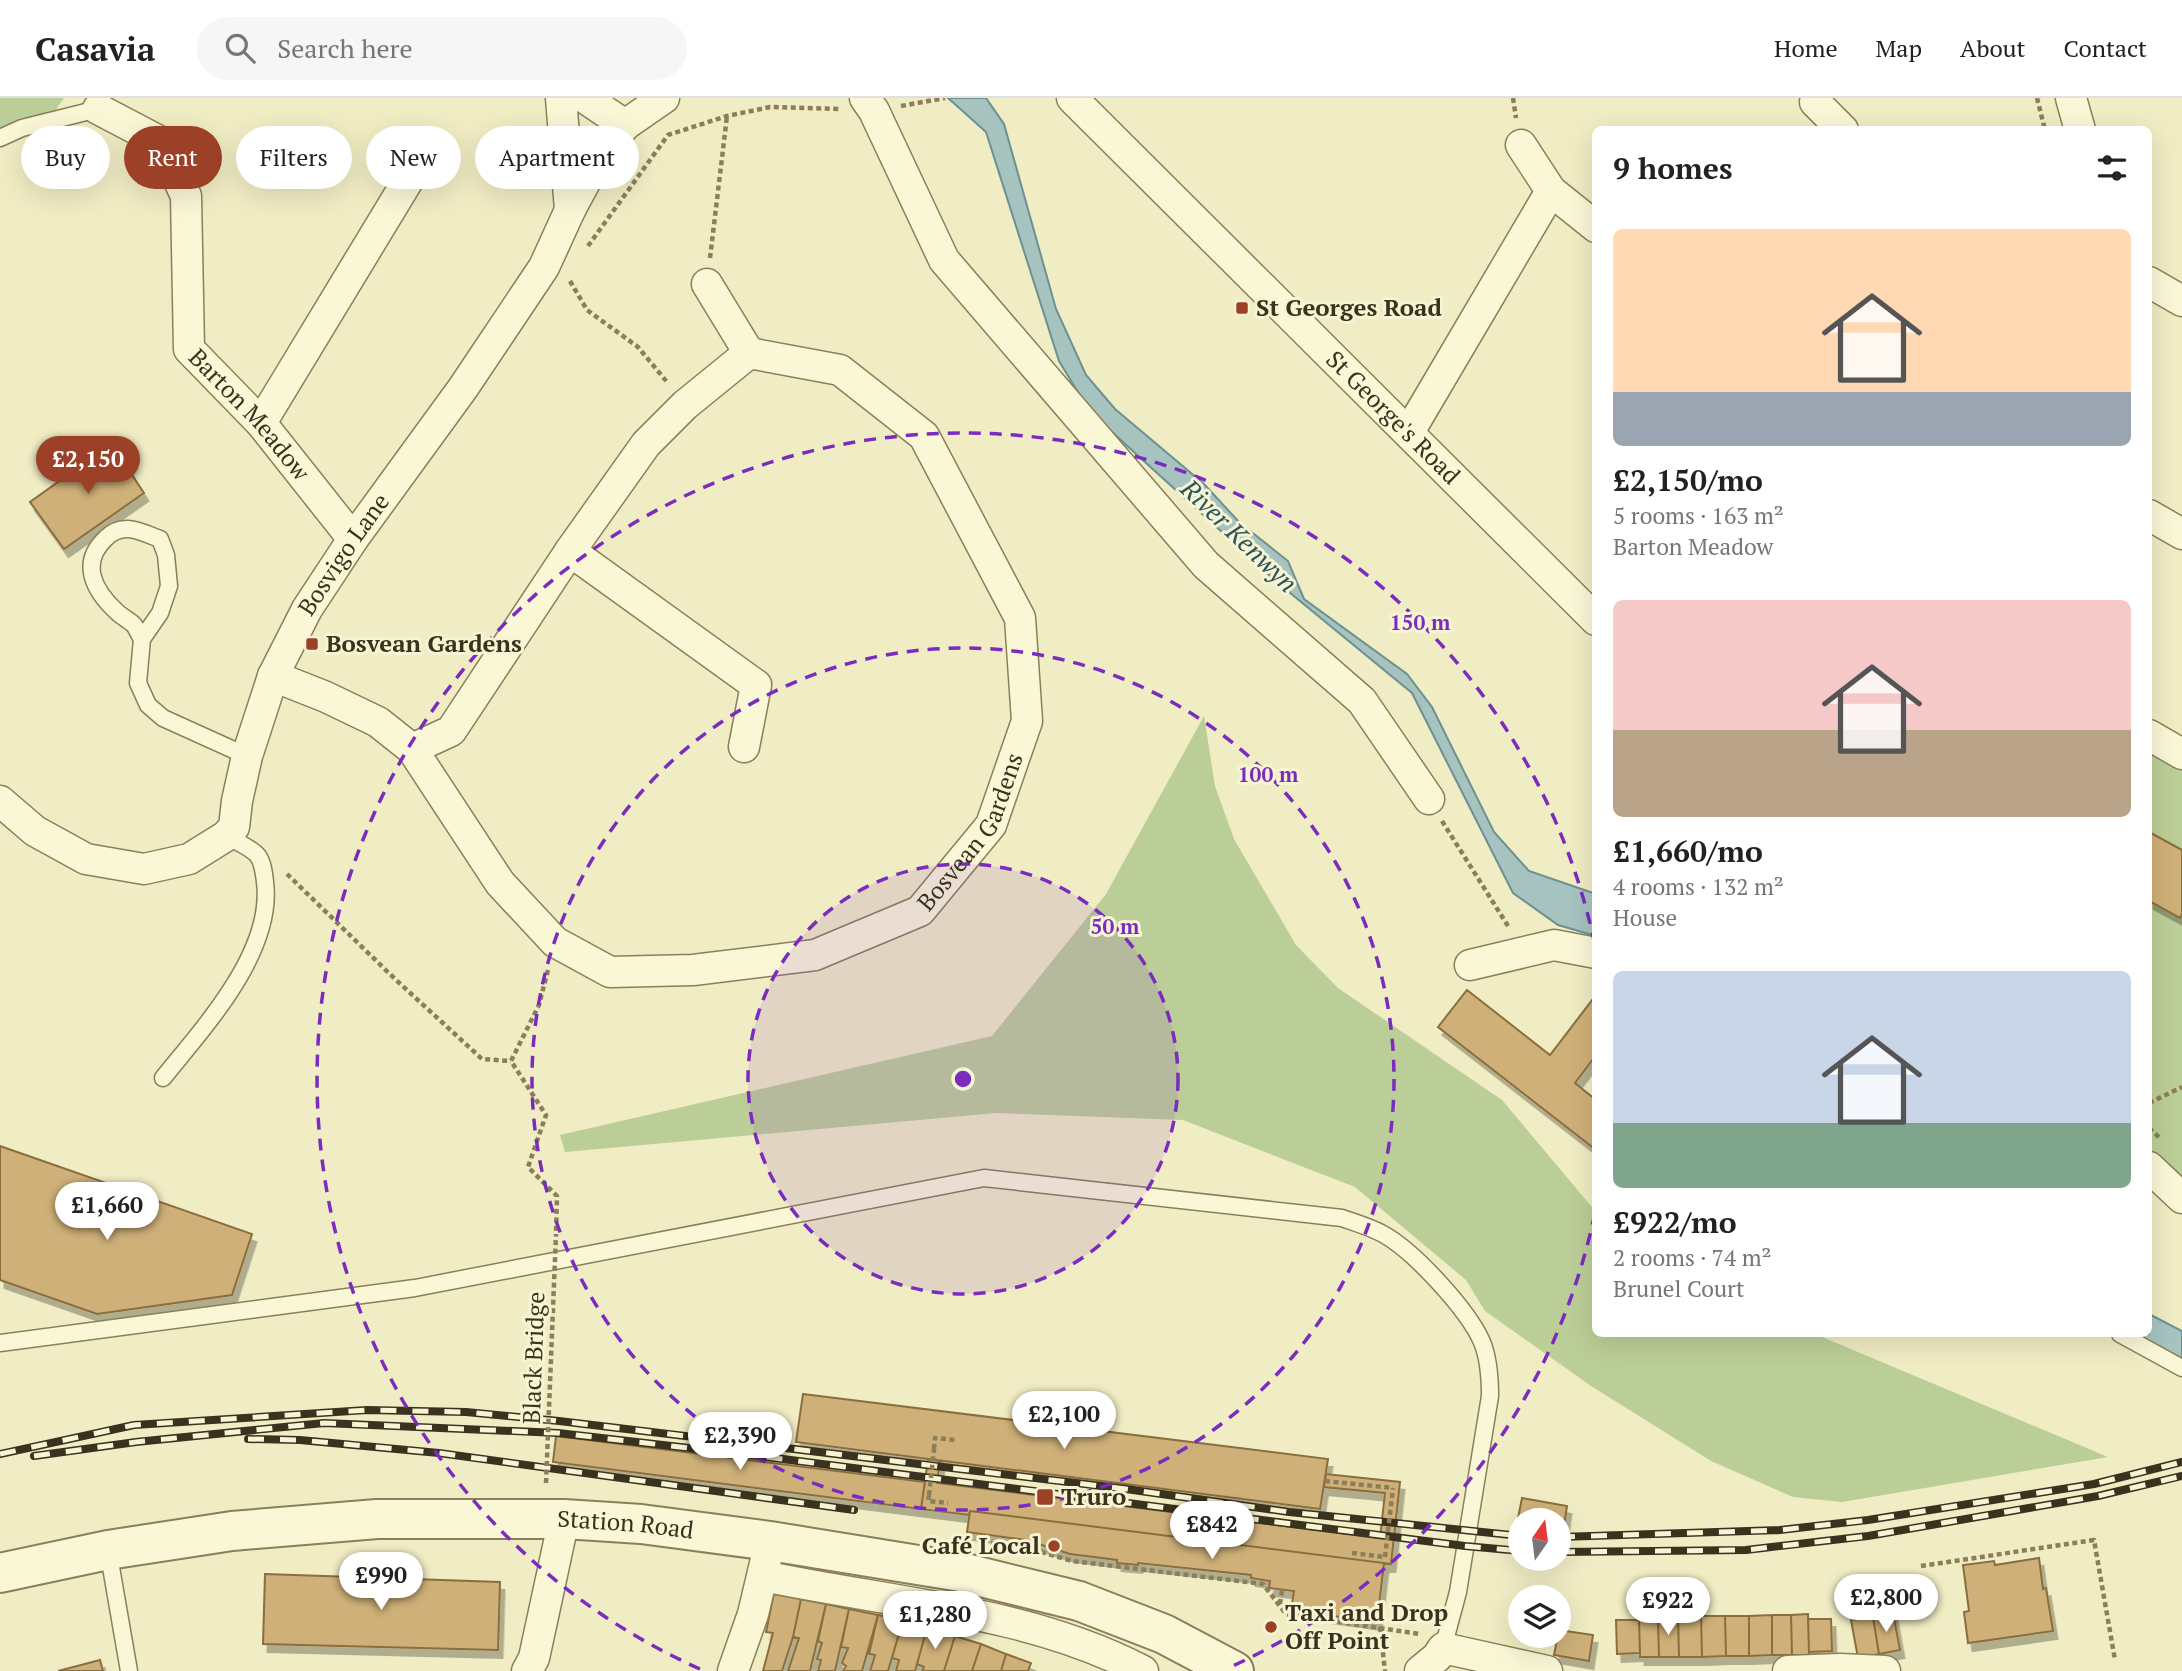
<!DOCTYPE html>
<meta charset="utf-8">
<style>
:root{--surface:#fff;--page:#f6f6f6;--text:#222;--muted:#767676;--line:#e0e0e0;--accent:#9c4027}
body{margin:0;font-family:"PT Serif",serif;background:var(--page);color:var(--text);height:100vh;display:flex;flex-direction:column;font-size:26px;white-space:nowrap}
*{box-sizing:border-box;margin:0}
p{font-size:23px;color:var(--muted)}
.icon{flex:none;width:38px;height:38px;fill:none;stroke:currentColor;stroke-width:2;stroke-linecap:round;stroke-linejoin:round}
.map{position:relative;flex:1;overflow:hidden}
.panel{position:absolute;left:1592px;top:28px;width:560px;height:1211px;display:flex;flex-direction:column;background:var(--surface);border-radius:10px;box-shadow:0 7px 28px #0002}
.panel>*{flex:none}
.guide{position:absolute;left:21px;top:28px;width:665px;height:63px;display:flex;gap:14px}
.needle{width:46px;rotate:14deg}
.fabs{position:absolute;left:1508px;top:1410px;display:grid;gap:14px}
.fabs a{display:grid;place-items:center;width:63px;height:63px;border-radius:50%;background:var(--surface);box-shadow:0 7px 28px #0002;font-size:35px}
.price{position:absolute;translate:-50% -60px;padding:0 16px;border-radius:24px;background:#fff;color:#222;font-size:23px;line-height:46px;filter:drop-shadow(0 2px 4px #0008)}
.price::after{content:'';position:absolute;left:50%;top:42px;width:21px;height:16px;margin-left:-10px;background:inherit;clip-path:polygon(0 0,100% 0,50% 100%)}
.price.on{background:var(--accent);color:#fff}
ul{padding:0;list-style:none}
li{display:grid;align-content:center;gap:14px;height:371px;padding:0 21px}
li span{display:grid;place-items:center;height:217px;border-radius:10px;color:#555}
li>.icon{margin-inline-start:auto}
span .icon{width:126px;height:126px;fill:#fffc;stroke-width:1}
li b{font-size:30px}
h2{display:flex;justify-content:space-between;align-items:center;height:84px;padding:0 21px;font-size:30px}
.tag{padding:0 24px;border-radius:32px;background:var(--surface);box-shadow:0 7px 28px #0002;font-size:24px;line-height:63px}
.tag.on{background:var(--accent);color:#fff}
header{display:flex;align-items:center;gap:42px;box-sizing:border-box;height:98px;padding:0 35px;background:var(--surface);border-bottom:2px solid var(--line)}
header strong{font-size:33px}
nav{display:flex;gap:38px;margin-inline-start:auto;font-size:24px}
.search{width:490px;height:63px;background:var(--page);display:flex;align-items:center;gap:18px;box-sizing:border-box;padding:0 24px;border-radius:38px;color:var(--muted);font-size:26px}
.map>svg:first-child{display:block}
</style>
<header>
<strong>Casavia</strong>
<div class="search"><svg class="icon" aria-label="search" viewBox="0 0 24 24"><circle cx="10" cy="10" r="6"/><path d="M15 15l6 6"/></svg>Search here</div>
<nav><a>Home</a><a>Map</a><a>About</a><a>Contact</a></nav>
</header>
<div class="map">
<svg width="2182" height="1573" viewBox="0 0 2182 1573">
<defs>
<filter id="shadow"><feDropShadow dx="4.5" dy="8" stdDeviation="0" flood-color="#0004"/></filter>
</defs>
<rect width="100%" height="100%" fill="#f0ecc3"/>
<path fill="#bcce97" d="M0,0H64L55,13L0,30Z
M1204,618L1215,688L1234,741L1296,847L1338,890L1502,1002L1596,1114V1236H1815L2108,1359L1842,1404L1793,1399L1711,1363L1591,1288L1485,1213L1466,1182L1355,1089L1183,1022L996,1015L565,1054L560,1037L992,938L1106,796Z
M2149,645L2182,664V1088L2149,1057Z"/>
<path fill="#a6c3c0" stroke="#6c9190" stroke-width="2" d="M948,0H986L1004,26L1056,211L1086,277L1115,311L1204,386L1239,424L1288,463L1304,501L1407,576L1432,609L1494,734L1529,773L1596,796V838L1558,827L1513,795L1412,595L1278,485L1090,314L1059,263L986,34Z
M2149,1216L2182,1233V1263L2134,1236H2149Z"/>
<path fill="#cfb078" stroke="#8b6e3e" stroke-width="2" filter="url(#shadow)" d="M118,347L132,377L144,395L64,451L30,404L103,352Z
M2149,734L2182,752V816L2180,820L2149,803Z
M1467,892L1550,957L1596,897V957L1575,985L1596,1002V1052L1438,929Z
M0,1048L252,1136L232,1197L97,1216L0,1182Z
M803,1296L1328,1361L1320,1411L796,1344Z
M556,1338L925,1384L921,1411L553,1364Z
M928,1361L940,1363L937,1385L1380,1440L1385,1395L1324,1389L1326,1376L1400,1384L1391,1466L970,1413L969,1417L921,1411Z
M1522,1400L1567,1408L1564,1428L1559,1427V1423L1518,1420Z
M970,1413L1384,1465L1377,1524L1291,1512L1294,1493L1269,1490L1270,1483L1251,1480V1477L1138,1465V1467L1117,1465V1462L1070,1456L1026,1442L967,1434Z
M2039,1460L2043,1491L2046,1490L2053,1533L1968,1545L1964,1514L1969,1513L1963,1467L1994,1463L1995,1467Z
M265,1476L500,1484L498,1552L263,1546Z
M774,1495L801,1501L793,1539L782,1573H763L773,1535L766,1534Z
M801,1501L826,1506L810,1573H788L799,1540L793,1539Z
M826,1506L849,1511L835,1573H818L821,1562L817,1561L822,1545L818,1543Z
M849,1511L878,1517L862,1573H843L846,1568L842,1565L848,1550L841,1549Z
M1893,1515L1900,1552L1879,1556L1873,1519Z
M1808,1516L1809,1557H1792L1791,1517Z
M878,1517L903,1522L888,1573H870L875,1557L869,1556Z
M1772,1517H1791L1792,1557H1772Z
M1772,1517V1557L1749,1558V1518Z
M1701,1518H1725L1726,1558L1702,1559Z
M1701,1518L1702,1559H1679L1678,1519Z
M1725,1518H1749V1558H1726Z
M1639,1519H1658L1659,1559H1640Z
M1658,1519H1678L1679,1559H1659Z
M1873,1519L1879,1556L1858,1560L1851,1522Z
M1808,1521H1831L1832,1553L1809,1554Z
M903,1522L927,1530L915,1573H896L899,1562L892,1560Z
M1616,1522H1639L1640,1555L1617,1556Z
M927,1530L955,1538L944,1573H922L924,1569L917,1566Z
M1559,1532L1593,1537L1589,1563L1554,1557Z
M955,1538L981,1546L972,1573H944Z
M981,1546L1006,1556L1001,1573H972Z
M1006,1556L1031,1565L1028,1573H1001Z
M100,1562L103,1573H58Z"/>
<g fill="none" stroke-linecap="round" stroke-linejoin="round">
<g stroke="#8b7f59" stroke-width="19">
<path id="service" d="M0,40L22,30L98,11
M142,541C139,537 137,531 134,527C129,522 122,519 117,514C94,493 79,465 106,440C123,423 141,434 160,441L166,457L169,488L160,515L142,541L138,585L148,607L163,620L247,658
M163,980C204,929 274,854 265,784C264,775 263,765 258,758C252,750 235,743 226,738
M2120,1236L2182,1270
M0,1245L415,1190L984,1080L1342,1120C1356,1125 1370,1129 1383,1136C1414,1153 1468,1212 1482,1244C1489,1261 1490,1280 1490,1298L1458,1494L1443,1550
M108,1452L129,1573"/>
</g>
<g stroke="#8b7f59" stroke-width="33">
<g id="minor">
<path d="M561,0L570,112"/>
<path d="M585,0L625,27"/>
<path d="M865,0L874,13L944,162L1206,467L1362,603L1429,701"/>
<path id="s1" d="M1072,0L1596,522"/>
<path d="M2071,0L2080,32"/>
<path d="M1815,4L1843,32"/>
<path id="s2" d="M98,11L161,44L186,98L189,251L261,325L353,441"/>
<path d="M1521,47L1551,93L1596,129"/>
<path d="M2149,184L2182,203"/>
<path d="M707,186L749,255"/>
<path d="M261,325L424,56"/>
<path d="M1409,334L1551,93"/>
<path d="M2149,417L2182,436"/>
<path d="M570,453L756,587L744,649"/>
<path id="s3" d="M273,578L326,599L378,624L412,651L500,785L555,844L610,874L693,872L815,857L920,813L991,727L1027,623L1020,520L924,338L840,272L749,255L685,307L646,346L570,453L451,633L412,651"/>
<path d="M2149,637L2182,656"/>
<path id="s4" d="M0,703L35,733L86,761L144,771L189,761L226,738L234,729L237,703L247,658L273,578L307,511L353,441L463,290L544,169L570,112L598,60L625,27L664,0"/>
<path d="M1470,867L1554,847L1596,855"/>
<path d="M2149,1069L2182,1100"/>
<path d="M763,1478C890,1505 1026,1512 1143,1573"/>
<path d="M527,1573L534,1560L564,1421"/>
<path d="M733,1573L753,1516L767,1457"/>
<path d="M1420,1573L1437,1559L1443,1550L1547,1573"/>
<path d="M1788,1573L1840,1571L1885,1573"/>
</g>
</g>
<g stroke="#8b7f59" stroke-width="42">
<g id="tertiary">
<path id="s5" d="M0,1475L108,1452L232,1433L377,1421H564L641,1426L770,1443L961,1474L1079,1503L1164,1536L1234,1573"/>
</g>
</g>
<path stroke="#8b7f59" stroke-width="4.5" stroke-dasharray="5 3.5" stroke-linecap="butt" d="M1513,0L1516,20
M2037,0L2045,32
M901,8L945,0
M588,148L668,37L727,18L770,9L840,11
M710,160L727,18
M570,183L587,212L638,249L667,284
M1442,723L1508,828
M287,776L395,881L482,961L511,963
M548,872L539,907L511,963L546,1017L528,1069L557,1098L556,1136
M2149,1005L2182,989
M2149,1030L2161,1041
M934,1351L935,1340L955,1342
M1325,1383L1393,1390
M929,1397L928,1403L948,1405
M991,1445L1024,1449L1072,1463L1263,1486L1286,1516L1420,1536
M1352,1455L1385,1459
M1921,1468L2094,1442L2115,1562
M1280,1506L1282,1492
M1380,1529L1385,1573"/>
<use href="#service" stroke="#faf7d7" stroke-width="16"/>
<use href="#minor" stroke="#faf7d7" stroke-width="30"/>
<use href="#tertiary" stroke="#faf7d7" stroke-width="38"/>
<g stroke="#3a321e" stroke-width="8">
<path id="rail" d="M248,1341L300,1342L439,1355L854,1412
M0,1356L134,1327L367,1312L466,1314L559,1323L761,1347L1126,1391L1289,1414L1521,1438
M34,1358L136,1344L324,1325L558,1335L759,1358L1465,1448L1521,1453
M1559,1439L1780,1432L1868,1422L2094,1386L2182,1364
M1559,1454L1746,1452L1868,1438L2098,1398L2182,1378"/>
</g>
<use href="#rail" stroke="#f7f4d3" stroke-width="5" stroke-dasharray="16" stroke-linecap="butt"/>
<path stroke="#8b7f59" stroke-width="4.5" stroke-dasharray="5 3.5" stroke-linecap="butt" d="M546,1385L556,1136
M929,1397L934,1351
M1385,1459L1393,1390"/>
</g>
<circle cx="963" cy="981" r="215" fill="#7b2cbf" fill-opacity=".12"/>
<g fill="none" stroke="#7b2cbf" stroke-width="3.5" stroke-dasharray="12 9">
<circle cx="963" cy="981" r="215"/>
<circle cx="963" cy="981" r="431"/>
<path d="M1595 1115A646 646 0 0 1 1226 1571M700 1571A646 646 0 1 1 1595 847"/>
</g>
<g fill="#9c4027" stroke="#f7f4d3" stroke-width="2.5">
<rect x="1235" y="203" width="14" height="14" rx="3.5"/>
<rect x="305" y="539" width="14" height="14" rx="3.5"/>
<rect x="1036" y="1390" width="18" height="18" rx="3.5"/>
<circle cx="1054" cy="1448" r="7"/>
<circle cx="1271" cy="1529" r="7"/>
</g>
<g text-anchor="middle" stroke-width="6" stroke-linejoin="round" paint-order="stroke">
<g font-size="24" font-weight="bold" fill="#3a321e" stroke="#f7f4d3" text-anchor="start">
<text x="1256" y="218">St Georges Road</text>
<text x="326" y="554">Bosvean Gardens</text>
<text x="1061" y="1407">Truro</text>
<text x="1040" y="1456" text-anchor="end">Café Local</text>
<text x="1285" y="1523">Taxi and Drop<tspan x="1285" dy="28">Off Point</tspan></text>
</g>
<g font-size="24" fill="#3a321e" stroke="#f7f4d3">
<text dy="8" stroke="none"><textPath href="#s2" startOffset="373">Barton Meadow</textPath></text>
<text dy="8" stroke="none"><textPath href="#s1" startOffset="453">St George's Road</textPath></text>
<text dy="8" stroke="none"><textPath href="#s4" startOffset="562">Bosvigo Lane</textPath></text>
<text dy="8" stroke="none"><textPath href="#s3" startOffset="877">Bosvean Gardens</textPath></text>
<text transform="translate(534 1260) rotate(-88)" y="8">Black Bridge</text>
<text dy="8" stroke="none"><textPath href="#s5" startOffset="630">Station Road</textPath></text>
</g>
<g font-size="26" font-style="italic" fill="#2d535b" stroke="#f7f4d3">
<text transform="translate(1239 438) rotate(44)" y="9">River Kenwyn</text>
</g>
</g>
<circle cx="963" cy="981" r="10" fill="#7b2cbf" stroke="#f7f4d3" stroke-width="3.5"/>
<g font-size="21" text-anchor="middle" font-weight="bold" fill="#7b2cbf" stroke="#f7f4d3" stroke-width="6" stroke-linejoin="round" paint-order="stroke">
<text x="1420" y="532">150 m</text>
<text x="1268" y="684">100 m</text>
<text x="1115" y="836">50 m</text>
</g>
</svg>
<div class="fabs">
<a><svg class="needle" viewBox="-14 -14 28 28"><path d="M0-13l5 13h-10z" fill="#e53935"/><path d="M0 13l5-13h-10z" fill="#767676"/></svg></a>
<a><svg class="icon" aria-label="layers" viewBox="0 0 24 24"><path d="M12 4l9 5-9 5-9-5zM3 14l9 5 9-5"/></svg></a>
</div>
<b class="price on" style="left:88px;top:398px">£2,150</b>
<b class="price" style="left:107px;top:1144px">£1,660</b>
<b class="price" style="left:1064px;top:1353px">£2,100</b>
<b class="price" style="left:740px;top:1374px">£2,390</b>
<b class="price" style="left:1212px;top:1463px">£842</b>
<b class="price" style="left:381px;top:1514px">£990</b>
<b class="price" style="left:1886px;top:1536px">£2,800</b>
<b class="price" style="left:1668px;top:1539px">£922</b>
<b class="price" style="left:935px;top:1553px">£1,280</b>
<div class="guide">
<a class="tag">Buy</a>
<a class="tag on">Rent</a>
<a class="tag">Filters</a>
<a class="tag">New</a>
<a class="tag">Apartment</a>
</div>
<section class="panel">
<h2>9 homes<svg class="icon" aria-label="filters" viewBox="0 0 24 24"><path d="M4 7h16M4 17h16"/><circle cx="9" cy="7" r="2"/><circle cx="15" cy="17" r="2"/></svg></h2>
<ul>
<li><span style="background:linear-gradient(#ffd9b3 75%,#9aa5b1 0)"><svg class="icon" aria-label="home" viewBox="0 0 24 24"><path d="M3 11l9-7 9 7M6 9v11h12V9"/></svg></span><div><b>£2,150/mo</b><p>5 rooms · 163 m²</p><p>Barton Meadow</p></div></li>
<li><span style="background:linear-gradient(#f6c9c9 60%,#b9a48a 0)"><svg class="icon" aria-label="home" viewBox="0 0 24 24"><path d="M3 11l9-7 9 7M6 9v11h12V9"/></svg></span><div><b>£1,660/mo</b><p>4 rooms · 132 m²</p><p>House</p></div></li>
<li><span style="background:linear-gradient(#c9d6e8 70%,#7fa58c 0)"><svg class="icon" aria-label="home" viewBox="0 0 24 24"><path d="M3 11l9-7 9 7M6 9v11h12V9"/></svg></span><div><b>£922/mo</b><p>2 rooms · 74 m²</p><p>Brunel Court</p></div></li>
</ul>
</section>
</div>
